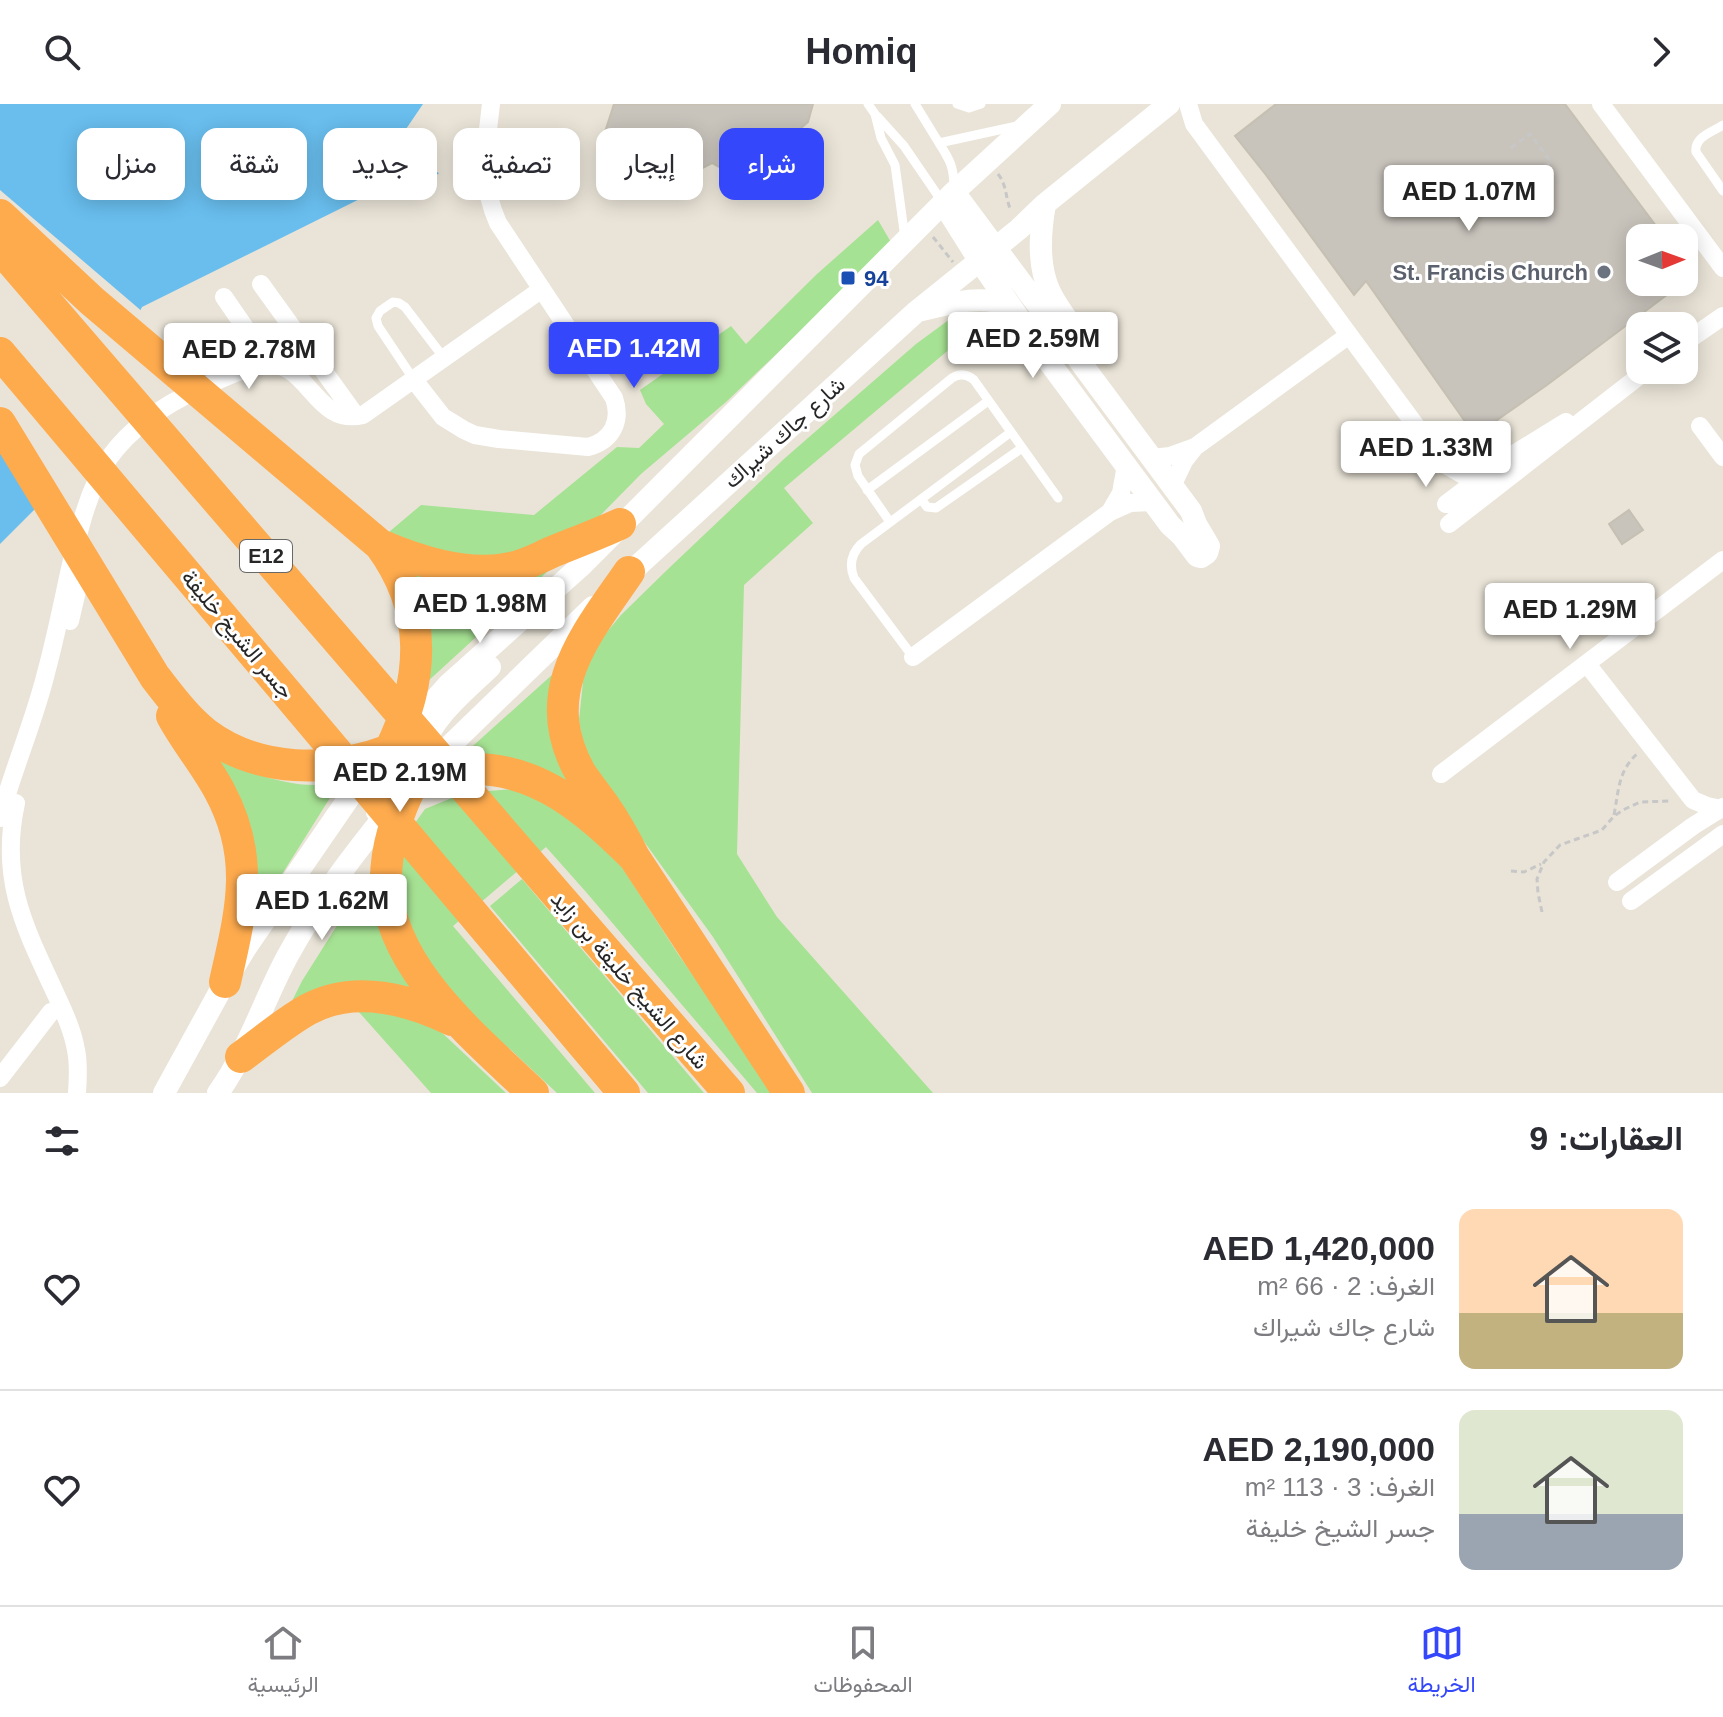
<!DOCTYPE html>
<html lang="ar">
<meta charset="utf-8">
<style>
:root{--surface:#fff;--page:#f7f7f7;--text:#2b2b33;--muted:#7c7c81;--line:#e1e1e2;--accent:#3547fa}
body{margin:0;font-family:Arial,Vazirmatn,sans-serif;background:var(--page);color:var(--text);direction:rtl;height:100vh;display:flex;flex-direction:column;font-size:30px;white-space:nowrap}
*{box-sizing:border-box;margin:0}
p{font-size:26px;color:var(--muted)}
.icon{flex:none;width:44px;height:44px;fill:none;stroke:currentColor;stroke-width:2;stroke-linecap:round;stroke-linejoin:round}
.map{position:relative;height:989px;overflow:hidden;direction:ltr}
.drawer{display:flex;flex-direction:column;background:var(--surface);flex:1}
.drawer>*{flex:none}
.top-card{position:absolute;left:24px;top:24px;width:800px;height:72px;direction:rtl;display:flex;gap:16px}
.needle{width:52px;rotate:89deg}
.controls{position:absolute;left:1626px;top:120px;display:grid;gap:16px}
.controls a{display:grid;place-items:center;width:72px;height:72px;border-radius:16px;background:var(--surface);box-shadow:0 4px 20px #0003;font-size:40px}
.price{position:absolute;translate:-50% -68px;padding:0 18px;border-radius:8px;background:#fff;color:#222;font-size:26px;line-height:52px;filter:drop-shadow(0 2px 4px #0008)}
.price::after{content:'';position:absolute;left:50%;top:48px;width:24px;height:18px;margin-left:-12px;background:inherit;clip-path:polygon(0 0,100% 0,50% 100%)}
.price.selected{background:var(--accent);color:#fff}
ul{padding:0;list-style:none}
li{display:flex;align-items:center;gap:24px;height:200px;padding:0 40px}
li+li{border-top:2px solid var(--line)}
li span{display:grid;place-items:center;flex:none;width:224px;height:160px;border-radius:16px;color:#555}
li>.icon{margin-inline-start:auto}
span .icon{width:96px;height:96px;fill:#fffc;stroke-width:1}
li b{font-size:34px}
h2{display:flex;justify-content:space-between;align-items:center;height:96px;padding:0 40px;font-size:34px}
.tag{padding:0 28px;border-radius:16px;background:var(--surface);box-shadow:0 4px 20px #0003;font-size:28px;line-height:72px}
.tag.selected{background:var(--accent);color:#fff}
header{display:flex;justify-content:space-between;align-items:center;height:104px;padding:0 40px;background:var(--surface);font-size:36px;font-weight:600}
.tabs{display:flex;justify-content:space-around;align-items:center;height:112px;border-top:2px solid var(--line);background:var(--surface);font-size:22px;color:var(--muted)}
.tabs a{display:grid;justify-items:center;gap:4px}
.tabs .selected{color:var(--accent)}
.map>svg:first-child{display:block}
</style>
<header><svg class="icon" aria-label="forward" viewBox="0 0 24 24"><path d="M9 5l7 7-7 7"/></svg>Homiq<svg class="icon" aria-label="search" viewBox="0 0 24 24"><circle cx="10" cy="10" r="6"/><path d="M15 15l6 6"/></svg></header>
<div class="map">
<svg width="1723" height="989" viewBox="0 0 1723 989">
<rect width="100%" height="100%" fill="#eae4d8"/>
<path fill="#a6e293" d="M878,116L892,140L726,298L641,370L586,426L480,463L389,428L421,401L534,411L617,343L639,344L664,320L646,300L640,286L731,222L746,240L817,170Z
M950,215L970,228L784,384L813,419L744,481L737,750L777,813L933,989H812L713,833L609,689L583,642L579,616L584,568L597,540L621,511L667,466L785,354L916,240Z
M409,457L558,458L426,579C429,528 433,504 409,457Z
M563,561L570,570L591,697L455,658Z
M223,655C256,672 302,688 340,678L247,826L217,660Z
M513,685L550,700L603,739L624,766L678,850L776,989H757L586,788L546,743L453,822L595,989H557L512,947L470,911L417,851L393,750L425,705L464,689Z
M372,766L424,898L383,890L281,919L302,877Z
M522,775L704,989H648L490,802Z
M375,904L437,924L506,989H431L358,907Z"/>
<path fill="#69beee" d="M0,0H423L404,28L439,70L398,76L142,203L54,386L0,440Z"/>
<path fill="#eae4d8" d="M0,86L144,209L64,374L40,400L0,334Z"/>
<path fill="#c8c3bb" stroke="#c5c0b2" stroke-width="2" d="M614,0H813L808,18L794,30L776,33L756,43L748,57L733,65L721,64L712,59L691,70L669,71L638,68L614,48L605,28Z
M1276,0H1565L1665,134H1640V178H1684L1547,281L1477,330L1469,323L1366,177L1354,191L1266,71L1235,32Z
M1629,406L1643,426L1622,440L1609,420Z"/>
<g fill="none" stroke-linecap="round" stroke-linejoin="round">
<path stroke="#c7c7c7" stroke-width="3" stroke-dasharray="6 4" stroke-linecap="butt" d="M1511,44L1530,30L1551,58L1532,72
M998,70C1007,81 1005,93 1011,107
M933,133L953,158
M1614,711C1619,685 1618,667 1638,649
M1511,767L1524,768L1541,760
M1542,808L1538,789L1537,775L1544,758L1560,741L1602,726L1614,712L1625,705L1640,698L1672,697"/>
<path stroke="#fff" stroke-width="9" d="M868,0L875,10L881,34L895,61L905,134
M915,0L939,39L1017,22
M957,0L969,4L981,0
M877,12L904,42L943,99
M1723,21C1712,28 1694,33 1696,48L1723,87
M939,39C950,56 954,63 954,84
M414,276L378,222L376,214L380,207L393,198L399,199L405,203L444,254
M867,386L988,297
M921,395L927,403L936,404L1022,344
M890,418L858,372L855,361L859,350L952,274C960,269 967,270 974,276L1058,394
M913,553L854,474C849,461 851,450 861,440L1011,328"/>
<path stroke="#fff" stroke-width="18" d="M1188,0L1194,20L1444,360L1463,371H1483
M1601,0L1723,164
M261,180L356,312
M224,193L270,260
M1684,239L1723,212
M414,276L443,313L464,326L475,331L499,335L588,343C612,337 622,317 614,294L498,119C479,77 486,44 491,0
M1700,322L1723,353
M1152,354L1170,352L1195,343L1349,231
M1172,382L1184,357L1195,343
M1446,400L1504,356L1566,318
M1110,408L1121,389L1126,361
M1449,420L1647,266
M70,517L84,457
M913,553L1110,408L1130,399L1153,398
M1587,560L1693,696L1707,702L1721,705
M1441,670L1723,456
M16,699C0,772 22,818 52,882C61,902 72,923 76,946C79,960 78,975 77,989
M0,714C13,665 34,618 46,569C55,536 62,502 69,469C78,430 87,388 109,354C132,322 164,301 199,285C219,276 240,265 261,261C309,252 313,323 363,311L542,185
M1617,778L1693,722L1723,703
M1631,797L1723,730
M0,974L51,908"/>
<path stroke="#fff" stroke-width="22" d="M943,99L979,156L1049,258L1170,421L1182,432L1197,452L1201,453L1207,449L1209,442L1196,420L1191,407L954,88
M1045,100C1040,128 1037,161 1050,188C1056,201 1066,213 1074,226
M922,206C952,199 979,191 1010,201
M621,477L917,207L1019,125L1045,100L1169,0
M404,630L448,581L582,461L954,88L1050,0
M421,647C432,613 465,587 490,563
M428,663L593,503
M377,708L384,681L390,646
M164,989L225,878L247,842L353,688L371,668
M218,989C248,947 263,898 287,853C318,796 356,747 396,698"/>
<path stroke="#feab4e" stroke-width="32" d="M0,111L92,197L380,441C428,506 425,575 390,646C330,669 258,669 205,629C185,613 170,592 155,573L0,319
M0,144C244,424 484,709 729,989
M0,249L624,989
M380,441C418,457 463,472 505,465C522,463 536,455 552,448C574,439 598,430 620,420
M629,468C585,532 535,589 581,670C588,680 596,690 603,700C615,717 625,735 634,753L789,989
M172,612C186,638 205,660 219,686C256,754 241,807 225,878
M241,953C263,937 284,919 307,906C354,880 408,895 452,916
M533,989C476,934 389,865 386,779C385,742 398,707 415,674C433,670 451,665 470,665C539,663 588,708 634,753"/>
</g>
<circle fill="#6b7280" stroke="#fff" stroke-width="3" cx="1604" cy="168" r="8"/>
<rect fill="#1a4fb4" stroke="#fff" stroke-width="3" x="840" y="166" width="16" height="16" rx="4"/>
<g text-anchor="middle" stroke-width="6" stroke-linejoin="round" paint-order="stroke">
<rect fill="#fff" stroke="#686868" stroke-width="2" x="240" y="436" width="52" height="32" rx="6"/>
<g font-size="20" font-weight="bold" fill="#272727">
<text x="266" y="459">E12</text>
</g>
<g font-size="22" font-weight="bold" fill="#5b616d" stroke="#fff" text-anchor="end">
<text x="1588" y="176">St. Francis Church</text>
</g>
<g font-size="22" font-weight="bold" fill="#164399" stroke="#fff" text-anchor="start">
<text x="864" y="182">94</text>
</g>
<g font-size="22" fill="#272727" stroke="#fff">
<text transform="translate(784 328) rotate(-42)" y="8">شارع جاك شيراك</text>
<text transform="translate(238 530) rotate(50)" y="8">جسر الشيخ خليفة</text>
<text transform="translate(630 876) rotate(49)" y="8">شارع الشيخ خليفة بن زايد</text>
</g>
</g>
</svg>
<div class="controls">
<a><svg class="needle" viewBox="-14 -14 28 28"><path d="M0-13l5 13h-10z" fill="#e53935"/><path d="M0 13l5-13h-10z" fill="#7c7c81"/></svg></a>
<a><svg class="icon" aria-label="layers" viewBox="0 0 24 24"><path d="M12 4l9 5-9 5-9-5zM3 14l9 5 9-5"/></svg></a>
</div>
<b class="price" style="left:1469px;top:129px">AED 1.07M</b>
<b class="price" style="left:1033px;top:276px">AED 2.59M</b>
<b class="price selected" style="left:634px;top:286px">AED 1.42M</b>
<b class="price" style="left:249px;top:287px">AED 2.78M</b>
<b class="price" style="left:1426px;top:385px">AED 1.33M</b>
<b class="price" style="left:480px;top:541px">AED 1.98M</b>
<b class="price" style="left:1570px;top:547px">AED 1.29M</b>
<b class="price" style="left:400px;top:710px">AED 2.19M</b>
<b class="price" style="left:322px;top:838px">AED 1.62M</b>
<div class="top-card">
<a class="tag selected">شراء</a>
<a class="tag">إيجار</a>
<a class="tag">تصفية</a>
<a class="tag">جديد</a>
<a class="tag">شقة</a>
<a class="tag">منزل</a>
</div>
</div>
<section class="drawer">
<h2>العقارات: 9<svg class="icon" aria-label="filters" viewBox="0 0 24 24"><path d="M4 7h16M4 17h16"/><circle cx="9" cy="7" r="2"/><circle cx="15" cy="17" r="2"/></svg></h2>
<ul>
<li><span style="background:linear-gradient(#ffd9b3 65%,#c2b280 0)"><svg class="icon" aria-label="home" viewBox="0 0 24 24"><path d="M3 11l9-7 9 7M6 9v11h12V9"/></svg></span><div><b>AED 1,420,000</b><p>الغرف: 2 · 66 m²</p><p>شارع جاك شيراك</p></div><svg class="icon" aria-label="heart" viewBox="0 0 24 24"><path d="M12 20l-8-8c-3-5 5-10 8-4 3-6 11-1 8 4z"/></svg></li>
<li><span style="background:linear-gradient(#dfe7d0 65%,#9aa5b1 0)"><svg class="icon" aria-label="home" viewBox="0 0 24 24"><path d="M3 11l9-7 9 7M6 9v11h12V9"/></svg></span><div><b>AED 2,190,000</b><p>الغرف: 3 · 113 m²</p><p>جسر الشيخ خليفة</p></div><svg class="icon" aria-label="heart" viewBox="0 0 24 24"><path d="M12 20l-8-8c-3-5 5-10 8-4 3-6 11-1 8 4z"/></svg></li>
</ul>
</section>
<nav class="tabs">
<a class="selected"><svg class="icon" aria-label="map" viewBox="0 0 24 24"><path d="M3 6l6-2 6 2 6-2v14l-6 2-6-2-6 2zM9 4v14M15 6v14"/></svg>الخريطة</a>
<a><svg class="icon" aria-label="saved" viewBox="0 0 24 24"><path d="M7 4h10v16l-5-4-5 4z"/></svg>المحفوظات</a>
<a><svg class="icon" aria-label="home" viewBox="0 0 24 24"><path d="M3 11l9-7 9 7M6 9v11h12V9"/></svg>الرئيسية</a>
</nav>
